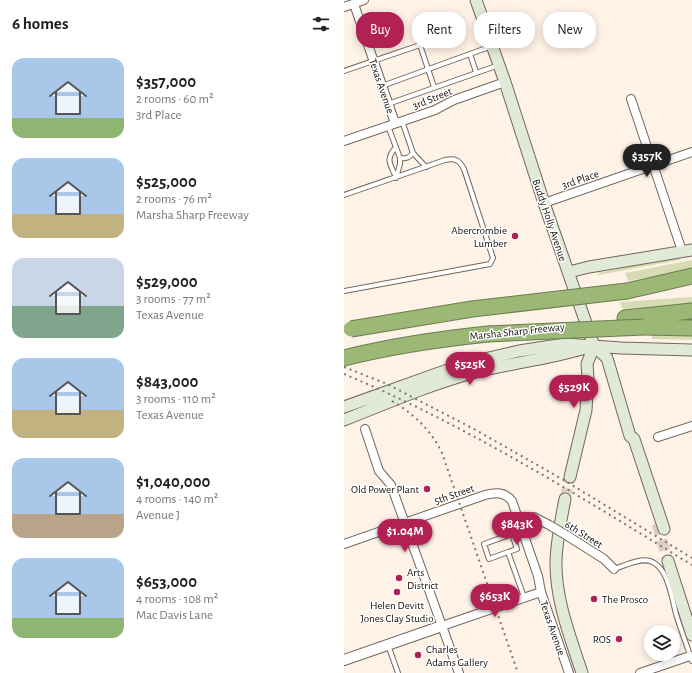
<!DOCTYPE html>
<meta charset="utf-8">
<style>
:root{--surface:#fff;--page:#f6f6f6;--text:#222;--muted:#767676;--accent:#b12154}
body{margin:0;font-family:"Alegreya Sans",sans-serif;background:var(--page);color:var(--text);height:100vh;display:flex;flex-direction:column;font-size:15px;white-space:nowrap}
*{box-sizing:border-box;margin:0}
p{font-size:13px;color:var(--muted)}
.icon{flex:none;width:22px;height:22px;fill:none;stroke:currentColor;stroke-width:2;stroke-linecap:round;stroke-linejoin:round}
.map{position:relative;flex:1;overflow:hidden}
.sheet{display:flex;flex-direction:column;background:var(--surface);width:344px}
.sheet>*{flex:none}
.banner{position:absolute;left:12px;top:12px;width:276px;height:36px;display:flex;gap:8px}
.tools{position:absolute;left:300px;top:625px;display:grid;gap:8px}
.tools a{display:grid;place-items:center;width:36px;height:36px;border-radius:50%;background:var(--surface);box-shadow:0 2px 10px #0003;font-size:20px}
.price{position:absolute;translate:-50% -34px;padding:0 9px;border-radius:14px;background:var(--accent);color:#fff;font-size:13px;line-height:26px;filter:drop-shadow(0 1px 2px #0008)}
.price::after{content:'';position:absolute;left:50%;top:24px;width:12px;height:9px;margin-left:-6px;background:inherit;clip-path:polygon(0 0,100% 0,50% 100%)}
.price.current{background:#222;color:#fff}
ul{padding:0;list-style:none}
li{display:flex;align-items:center;gap:12px;height:100px;padding:0 12px}
li span{display:grid;place-items:center;flex:none;width:112px;height:80px;border-radius:12px;color:#555}
li>.icon{margin-inline-start:auto}
span .icon{width:48px;height:48px;fill:#fffc;stroke-width:1}
li b{font-size:17px}
h2{display:flex;justify-content:space-between;align-items:center;height:48px;padding:0 12px;font-size:17px}
.pill{padding:0 14px;border-radius:16px;background:var(--surface);box-shadow:0 2px 10px #0003;font-size:14px;line-height:36px}
.pill.current{background:var(--accent);color:#fff}
main{display:flex;flex:1;min-height:0}
.map>svg:first-child{display:block}
</style>
<main>
<section class="sheet">
<h2>6 homes<svg class="icon" aria-label="filters" viewBox="0 0 24 24"><path d="M4 7h16M4 17h16"/><circle cx="9" cy="7" r="2"/><circle cx="15" cy="17" r="2"/></svg></h2>
<ul>
<li><span style="background:linear-gradient(#a9c7e8 75%,#8fb573 0)"><svg class="icon" aria-label="home" viewBox="0 0 24 24"><path d="M3 11l9-7 9 7M6 9v11h12V9"/></svg></span><div><b>$357,000</b><p>2 rooms · 60 m²</p><p>3rd Place</p></div></li>
<li><span style="background:linear-gradient(#a9c7e8 70%,#c2b280 0)"><svg class="icon" aria-label="home" viewBox="0 0 24 24"><path d="M3 11l9-7 9 7M6 9v11h12V9"/></svg></span><div><b>$525,000</b><p>2 rooms · 76 m²</p><p>Marsha Sharp Freeway</p></div></li>
<li><span style="background:linear-gradient(#c9d6e8 60%,#7fa58c 0)"><svg class="icon" aria-label="home" viewBox="0 0 24 24"><path d="M3 11l9-7 9 7M6 9v11h12V9"/></svg></span><div><b>$529,000</b><p>3 rooms · 77 m²</p><p>Texas Avenue</p></div></li>
<li><span style="background:linear-gradient(#a9c7e8 65%,#c2b280 0)"><svg class="icon" aria-label="home" viewBox="0 0 24 24"><path d="M3 11l9-7 9 7M6 9v11h12V9"/></svg></span><div><b>$843,000</b><p>3 rooms · 110 m²</p><p>Texas Avenue</p></div></li>
<li><span style="background:linear-gradient(#a9c7e8 70%,#b9a48a 0)"><svg class="icon" aria-label="home" viewBox="0 0 24 24"><path d="M3 11l9-7 9 7M6 9v11h12V9"/></svg></span><div><b>$1,040,000</b><p>4 rooms · 140 m²</p><p>Avenue J</p></div></li>
<li><span style="background:linear-gradient(#a9c7e8 75%,#8fb573 0)"><svg class="icon" aria-label="home" viewBox="0 0 24 24"><path d="M3 11l9-7 9 7M6 9v11h12V9"/></svg></span><div><b>$653,000</b><p>4 rooms · 108 m²</p><p>Mac Davis Lane</p></div></li>
</ul>
</section>
<div class="map">
<svg width="348" height="673" viewBox="0 0 348 673">
<rect width="100%" height="100%" fill="#fff2e7"/>
<path fill="#d8dcb4" d="M335,257L336,260L255,275L254,273Z
M348,260V270L284,281L281,273Z
M348,297V307L280,313L276,302Z
M308,333L348,334V340L308,339Z"/>
<g fill="none" stroke-linecap="round" stroke-linejoin="round">
<path stroke="#dcd0c6" stroke-width="11" stroke-dasharray="11 5.5" stroke-linecap="butt" d="M221,499L226,477
M313,524L324,561"/>
<g stroke="#73665a" stroke-width="6">
<path id="service" d="M126,54L132,72
M0,71L76,45L90,87
M38,86L148,46
M44,104L155,65
M58,121L69,153L82,167
M44,126L56,158V164L52,178
M56,158C62,159 65,158 69,153
M52,177C46,164 41,159 52,147
M0,195L101,160C112,158 115,160 120,169L149,258L146,264L0,291
M164,552L173,549L168,534L140,544L145,559L164,552L180,597
M270,569C280,566 295,558 306,561C324,566 328,599 332,614C337,630 343,646 348,661
M44,645L54,673"/>
</g>
<g stroke="#73665a" stroke-width="10">
<path id="minor" d="M10,4L51,123
M0,7L20,0
M287,99L338,251
M0,141L91,110L110,100L161,82
M200,203L348,152
M21,429L35,471L47,485L115,673
M314,437L348,426
M174,521L190,517L207,526
M222,535L260,559L270,569
M0,544L141,495C152,492 161,492 168,501L194,576L197,592L225,673
M98,626L197,592
M296,673L346,656"/>
</g>
<g stroke="#73665a" stroke-width="12">
<path id="tertiary" d="M0,660L98,626"/>
</g>
<g stroke="#73665a" stroke-width="13">
<path id="secondary" d="M132,0L161,82L200,203L250,346L263,358L286,436L290,439L320,529
M225,272L245,267L348,250
M0,407L109,368L127,362L175,351L221,344L277,348L348,350
M0,420C43,403 87,384 132,372C168,363 205,359 241,348
M226,477L242,410L244,378L243,364L250,346
M221,499C217,519 213,539 212,560C211,599 226,636 238,673
M324,561L348,635"/>
</g>
<g stroke="#6c7d51" stroke-width="17">
<path id="motorway" d="M283,291L348,276
M281,318L348,311
M300,327L348,328
M0,358C47,346 96,339 144,334"/>
</g>
<use href="#service" stroke="#fff" stroke-width="4"/>
<use href="#minor" stroke="#fff" stroke-width="8"/>
<use href="#tertiary" stroke="#fff" stroke-width="10"/>
<use href="#secondary" stroke="#e1ead6" stroke-width="11"/>
<use href="#motorway" stroke="#9cb876" stroke-width="15"/>
<path stroke="#7f766f" stroke-width="2" stroke-dasharray="2 4" stroke-linecap="butt" d="M0,367L43,384L130,429L218,479L348,558
M0,374C122,425 235,496 348,565
M48,401C70,414 87,430 98,453L174,673"/>
<g stroke="#73665a" stroke-width="10" stroke-linecap="butt">
<path id="minor-bridge" d="M207,526L222,535"/>
</g>
<g stroke="#6c7d51" stroke-width="17" stroke-linecap="butt">
<path id="motorway-bridge" d="M7,329L128,309L283,291
M144,334L300,327"/>
</g>
<use href="#minor-bridge" stroke="#fff" stroke-width="8"/>
<use href="#motorway-bridge" stroke="#9cb876" stroke-width="15"/>
</g>
<g fill="#b12154" stroke="#fff" stroke-width="1.5">
<circle cx="171" cy="236" r="4"/>
<circle cx="83" cy="489" r="4"/>
<circle cx="55" cy="578" r="4"/>
<circle cx="53" cy="592" r="4"/>
<circle cx="250" cy="599" r="4"/>
<circle cx="275" cy="639" r="4"/>
<circle cx="74" cy="655" r="4"/>
</g>
<g text-anchor="middle" stroke-width="3" stroke-linejoin="round" paint-order="stroke">
<g font-size="11" fill="#140f0b" stroke="#fff">
<text transform="translate(38 86) rotate(71)" y="4">Texas Avenue</text>
<text transform="translate(88 98) rotate(-22)" y="4">3rd Street</text>
<text transform="translate(236 179) rotate(-19)" y="4">3rd Place</text>
<text transform="translate(206 220) rotate(71)" y="4">Buddy Holly Avenue</text>
<text transform="translate(173 331) rotate(-6)" y="4">Marsha Sharp Freeway</text>
<text transform="translate(110 494) rotate(-19)" y="4">5th Street</text>
<text transform="translate(240 534) rotate(32)" y="4">6th Street</text>
<text transform="translate(209 628) rotate(71)" y="4">Texas Avenue</text>
</g>
<g font-size="11" fill="#140f0b" stroke="#fff" text-anchor="end">
<text x="163" y="234">Abercrombie<tspan x="163" dy="13">Lumber</tspan></text>
<text x="75" y="493">Old Power Plant</text>
<text x="63" y="576" text-anchor="start">Arts<tspan x="63" dy="13">District</tspan></text>
<text x="258" y="603" text-anchor="start">The Prosco</text>
<text x="53" y="609" text-anchor="middle">Helen Devitt<tspan x="53" dy="13">Jones Clay Studio</tspan></text>
<text x="267" y="643">ROS</text>
<text x="82" y="653" text-anchor="start">Charles<tspan x="82" dy="13">Adams Gallery</tspan></text>
</g>
</g>
</svg>
<div class="tools">
<a><svg class="icon" aria-label="layers" viewBox="0 0 24 24"><path d="M12 4l9 5-9 5-9-5zM3 14l9 5 9-5"/></svg></a>
</div>
<b class="price current" style="left:303px;top:178px">$357K</b>
<b class="price" style="left:126px;top:386px">$525K</b>
<b class="price" style="left:230px;top:409px">$529K</b>
<b class="price" style="left:173px;top:546px">$843K</b>
<b class="price" style="left:61px;top:553px">$1.04M</b>
<b class="price" style="left:151px;top:618px">$653K</b>
<div class="banner">
<a class="pill current">Buy</a>
<a class="pill">Rent</a>
<a class="pill">Filters</a>
<a class="pill">New</a>
</div>
</div>
</main>
